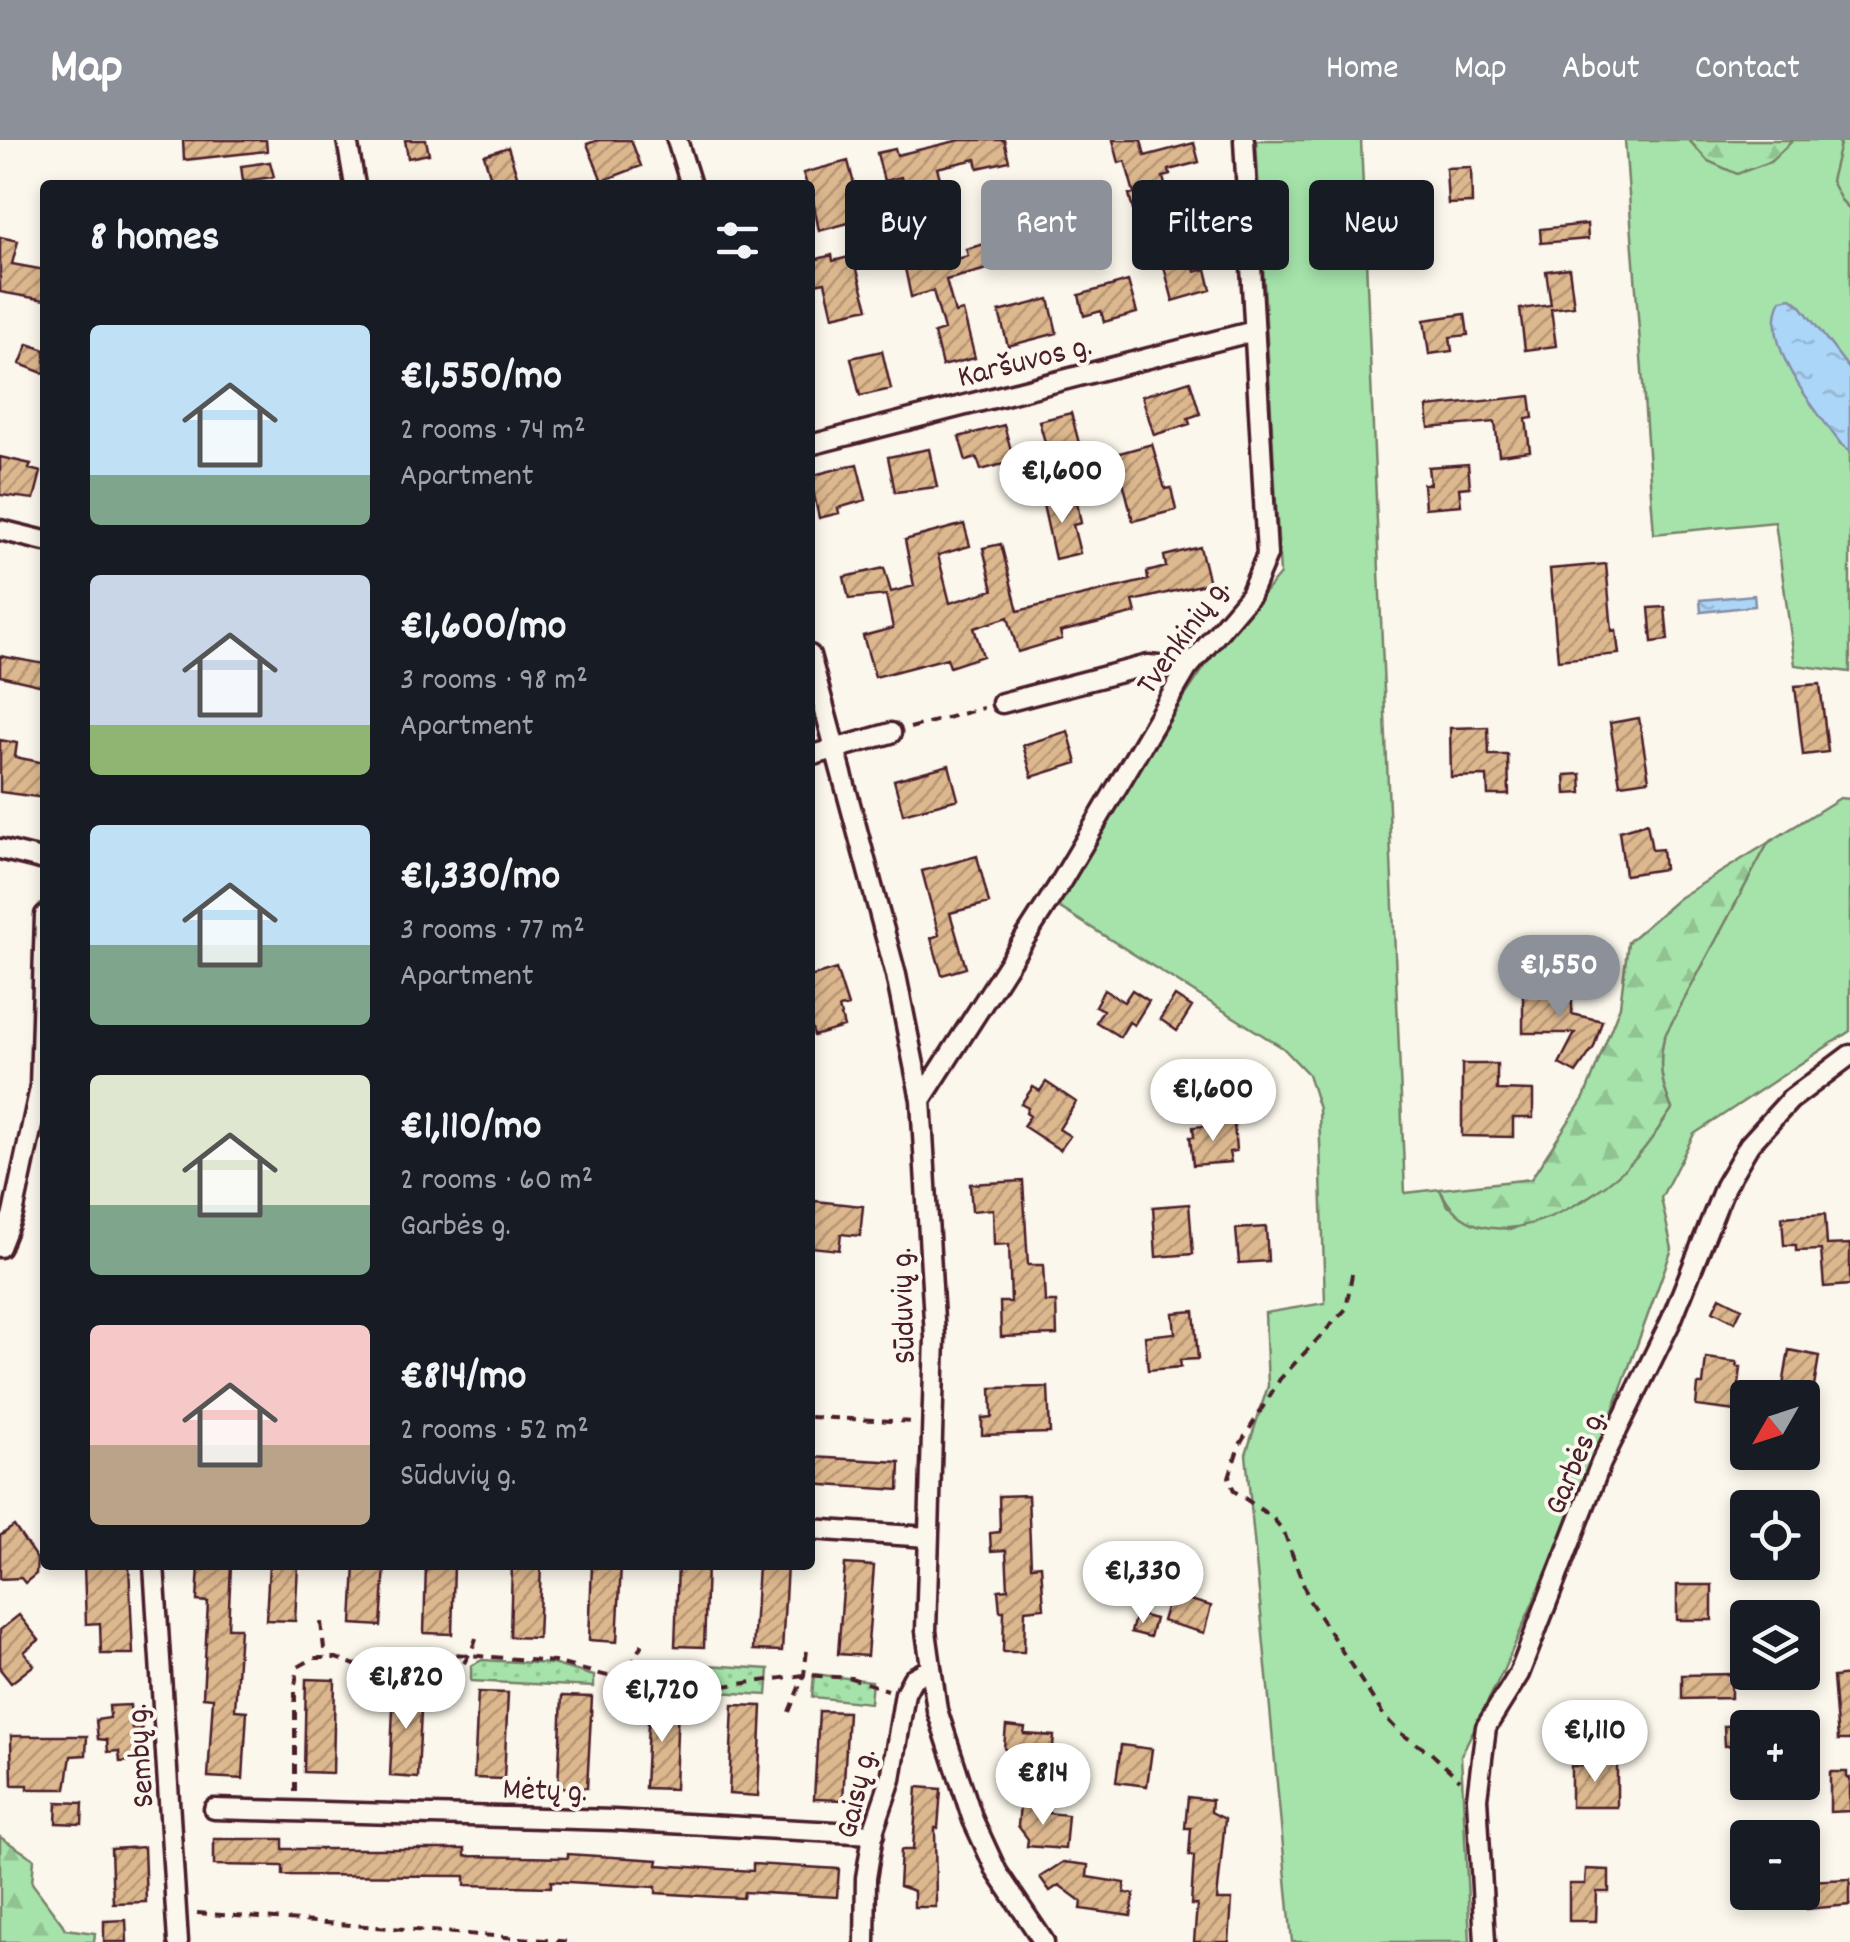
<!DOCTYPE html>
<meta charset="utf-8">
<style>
:root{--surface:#171b24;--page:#242831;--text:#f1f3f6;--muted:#9ea1a6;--accent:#8c9099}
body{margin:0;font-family:Dekko,sans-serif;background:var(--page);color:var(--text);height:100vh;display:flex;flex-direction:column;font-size:38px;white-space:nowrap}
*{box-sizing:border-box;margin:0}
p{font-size:32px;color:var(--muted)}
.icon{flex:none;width:55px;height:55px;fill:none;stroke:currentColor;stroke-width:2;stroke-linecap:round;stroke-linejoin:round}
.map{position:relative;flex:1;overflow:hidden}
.sheet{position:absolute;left:40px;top:40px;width:775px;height:1390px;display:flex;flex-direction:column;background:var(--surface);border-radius:10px;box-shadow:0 5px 15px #0003}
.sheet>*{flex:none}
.banner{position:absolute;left:845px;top:40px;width:855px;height:90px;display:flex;gap:20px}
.needle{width:65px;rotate:231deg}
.buttons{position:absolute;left:1730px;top:1240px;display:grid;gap:20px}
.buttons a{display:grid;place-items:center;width:90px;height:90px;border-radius:10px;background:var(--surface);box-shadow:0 5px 15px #0003;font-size:50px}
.price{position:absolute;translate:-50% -85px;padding:0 22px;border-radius:35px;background:#fff;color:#222;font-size:32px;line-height:65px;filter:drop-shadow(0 2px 5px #0008)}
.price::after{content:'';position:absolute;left:50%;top:60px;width:30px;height:22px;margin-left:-15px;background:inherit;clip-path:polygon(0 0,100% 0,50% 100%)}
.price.selected{background:var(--accent);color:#fff}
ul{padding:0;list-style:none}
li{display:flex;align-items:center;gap:30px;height:250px;padding:0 50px}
li span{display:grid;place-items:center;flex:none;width:280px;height:200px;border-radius:10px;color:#555}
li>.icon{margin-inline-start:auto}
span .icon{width:120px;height:120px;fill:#fffc;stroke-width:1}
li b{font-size:42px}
h2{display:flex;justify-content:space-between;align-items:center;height:120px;padding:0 50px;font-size:42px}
.pill{padding:0 35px;border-radius:10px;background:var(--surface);box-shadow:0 5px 15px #0003;font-size:35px;line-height:90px}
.pill.selected{background:var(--accent);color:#fff}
header{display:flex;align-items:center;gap:60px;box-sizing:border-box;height:140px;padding:0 50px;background:var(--accent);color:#fff}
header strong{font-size:48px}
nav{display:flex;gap:55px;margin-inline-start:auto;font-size:35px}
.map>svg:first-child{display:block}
</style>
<header>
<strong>Map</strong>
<nav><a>Home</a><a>Map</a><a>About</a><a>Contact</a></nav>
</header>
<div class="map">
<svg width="1850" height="1802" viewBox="0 0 1850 1802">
<defs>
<pattern id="forest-firs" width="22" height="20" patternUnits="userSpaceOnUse" patternTransform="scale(2.5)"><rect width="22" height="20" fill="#a5e3aa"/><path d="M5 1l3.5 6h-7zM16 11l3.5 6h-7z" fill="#90c292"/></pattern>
<pattern id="park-dots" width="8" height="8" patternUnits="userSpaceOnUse" patternTransform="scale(2.5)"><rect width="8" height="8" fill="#a5e3aa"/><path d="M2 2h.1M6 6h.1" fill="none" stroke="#90c292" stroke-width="1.8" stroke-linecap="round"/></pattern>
<pattern id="water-ripples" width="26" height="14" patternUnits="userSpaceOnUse" patternTransform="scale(2.5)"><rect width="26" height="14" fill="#acd6f7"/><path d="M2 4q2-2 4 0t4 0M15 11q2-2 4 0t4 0" fill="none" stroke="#96b7d4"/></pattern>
<pattern id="building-hatch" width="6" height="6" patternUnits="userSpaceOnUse" patternTransform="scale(2.5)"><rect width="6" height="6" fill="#ddb88e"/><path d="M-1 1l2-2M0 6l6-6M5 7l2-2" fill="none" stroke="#b59574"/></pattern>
</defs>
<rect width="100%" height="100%" fill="#fbf7ec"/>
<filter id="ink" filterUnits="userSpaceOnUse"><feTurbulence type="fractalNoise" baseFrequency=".01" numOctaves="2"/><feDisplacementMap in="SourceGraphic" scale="20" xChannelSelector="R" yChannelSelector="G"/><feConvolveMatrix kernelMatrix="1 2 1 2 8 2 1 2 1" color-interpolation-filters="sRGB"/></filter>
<g filter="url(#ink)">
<path fill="#a5e3aa" stroke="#78816a" stroke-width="2.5" d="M1256,0H1361L1405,1053L1440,1049L1447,1066L1510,1090L1583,1061L1634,1020L1672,969C1661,943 1658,925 1664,897L1768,703L1840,658L1850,659V891L1694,994L1661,1058L1672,1109L1611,1276L1558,1405L1504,1529L1461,1615L1470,1802H1292L1246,1314L1268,1246L1265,1173L1325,1163L1319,969L1308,934L1283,908L1057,766L1185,556L1216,510L1280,434Z
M1625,0H1689L1708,21L1770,22L1793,0H1841L1839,3L1841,60L1850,69V230L1833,210L1840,303L1850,311V532L1795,525L1775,382L1654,394Z
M1068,48L1075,74L1044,83L1036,57Z"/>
<path fill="url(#forest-firs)" stroke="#78816a" stroke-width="2.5" d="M1689,0H1793L1770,22L1737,34L1708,21Z
M1841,0H1850V69L1841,60L1831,41Z
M1768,703L1664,897C1658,925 1661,943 1672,969C1660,986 1649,1005 1635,1019C1592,1065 1477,1132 1440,1049L1531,1039L1584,958L1620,866L1628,802L1679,758Z
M0,1697L34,1719L32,1743L66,1789L95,1793L94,1802H0Z"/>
<path fill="url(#park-dots)" stroke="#78816a" stroke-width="2.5" d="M435,1518H456V1532L436,1538L396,1536L397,1525Z
M482,1520L552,1524L594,1536V1547L471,1541V1526Z
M643,1521L769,1529L767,1555L632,1547L633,1533Z
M814,1534L872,1541L870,1563L812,1557Z"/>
<path fill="url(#water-ripples)" stroke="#858da5" stroke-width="2.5" d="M1791,158L1800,165L1850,230V311L1840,303C1816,270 1758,204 1781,160Z
M1754,455L1755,466L1701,472L1700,460Z"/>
<path fill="url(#building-hatch)" stroke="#4a1f2b" stroke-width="2.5" d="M183,0H266L267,11L184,20Z
M405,0H426L429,14L408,18Z
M598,0H631L641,26L602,41L587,4Z
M960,0H1004L1009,21L978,28L976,19L937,28L940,38L903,47L901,37L884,41L877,13L895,9L897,15Z
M1113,0H1141L1145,16L1194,3L1199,22L1169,30L1170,35L1163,37L1171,68L1135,78L1129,54L1134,53L1125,21L1119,23Z
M508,7L520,45H493L484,15Z
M848,21L863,79L819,91L810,45H807L803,33Z
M270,22L274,37L243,41L241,26Z
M1471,27L1472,63L1448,64L1446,28Z
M1587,84L1588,99L1541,103L1540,89Z
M920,94L924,113L938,109L942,123L968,116L966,109L1000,100L1006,124L946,140L955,173L963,171L975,218L942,226L934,193L944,190L933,151L911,157L899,99Z
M0,97L18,101L12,124L45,130V160L0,152Z
M832,115L833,121L853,116L868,168L833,176L825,142L810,145V121Z
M1192,120L1195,132L1206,129L1211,150L1173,161L1164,127Z
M1569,128L1574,166L1551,169L1556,206L1525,210L1520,169L1551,165L1546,131Z
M1128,141L1137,173L1104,182L1101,171L1084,176L1079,155Z
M1049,159L1057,193L1008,206L999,172Z
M1465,174L1468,195L1450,197L1452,211L1429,214L1424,180Z
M28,204L45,210V234L20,224Z
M882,211L891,249L860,256L851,218Z
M1190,241L1200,274L1188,278L1190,284L1154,295L1142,256Z
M1530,256L1533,278L1526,279L1530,311L1499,315L1495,282L1429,288L1427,267Z
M1071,273L1084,322L1053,330L1039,281Z
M1004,285L1014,321L981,330L977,318L966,321L959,297Z
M1152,304L1165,349L1171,348L1176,370L1133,381L1116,314Z
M929,309L937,347L895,352L888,317Z
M0,317L31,324L29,329L41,332L34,359L0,355Z
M857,324L866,360L838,368L839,373L819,378L810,336Z
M1468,324L1470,347L1459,348L1461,365L1425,368L1423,344H1430L1428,327Z
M1063,355L1065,365L1077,362L1081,383L1073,385L1080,413L1055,419L1042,360Z
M964,384L970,406L938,415L950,463L993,450L983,408L1001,404L1018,471L1148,440L1147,432L1166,427L1164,416L1200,407L1209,443L1133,461L1136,473L1060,492L1062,499L1018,512L1008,477L974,488L983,516L950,527L947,518L875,537L863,496L893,488L886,455L849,459L844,437L884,428L891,452L914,446L905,400Z
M1606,424L1612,491L1616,490L1619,514L1558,520L1550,429Z
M1665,467L1668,500L1652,502L1649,468Z
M0,516L45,524L43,546L0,536Z
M1820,544L1828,612L1803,615L1795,546Z
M1639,578L1649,640L1620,644L1610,583Z
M1488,587L1489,615H1508L1509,655H1488L1487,636L1451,637L1450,588Z
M1068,591L1077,623L1032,637L1023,605Z
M0,600L17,603L15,617L45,623V658L0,652Z
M949,625L958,659L903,674L894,640Z
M1581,634L1582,653L1566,654L1565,635Z
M1647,683L1652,710L1662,709L1664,729L1625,735L1619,691Z
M977,716L989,763L950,773L966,828L942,835L931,798L939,795L922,731Z
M836,829L848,866L839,868L844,887L814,896L810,882V837Z
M1572,843V874L1602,881L1594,907L1576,933L1559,924L1575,893H1523V844Z
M1104,850L1124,862L1132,850L1149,861L1134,885L1129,882L1120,897L1096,882L1103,870L1095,866Z
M1175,856L1192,867L1177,891L1160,879Z
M1462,924H1497V950L1533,951V978H1513V997L1462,996Z
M1046,942L1076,962L1059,989L1070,996L1060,1010L1023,986L1030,976L1026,973L1028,968L1021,964L1033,947L1040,951Z
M1234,983L1236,1011L1229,1012L1231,1022L1193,1025L1190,997H1194L1193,987Z
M1023,1041L1028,1125H1043L1045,1162H1056L1057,1195L1001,1197L1000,1162H1011L1009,1104L994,1105L993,1069L972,1071L970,1044Z
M815,1061L863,1066L860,1096L841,1094L839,1110L810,1107Z
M1189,1064L1193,1114L1156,1117L1153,1067Z
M1825,1074L1827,1105L1850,1104V1145L1824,1147L1821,1110L1796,1111V1105H1784L1782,1077Z
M1266,1087L1268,1121L1239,1123L1236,1089Z
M1720,1157L1742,1168L1735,1182L1713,1171Z
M1194,1171L1198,1219L1180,1220L1181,1227L1148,1230L1145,1196L1175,1193L1173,1173Z
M1789,1210L1819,1216L1814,1247L1806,1246L1804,1258H1781Z
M1706,1218L1737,1222V1227H1741L1736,1271L1696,1266L1698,1245H1703Z
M1048,1247L1050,1293L982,1295V1278L992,1277L991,1248Z
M811,1317L900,1322L899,1350L810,1344Z
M1752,1350L1805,1352L1804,1368H1752Z
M1028,1355L1031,1426L1041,1425L1044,1468L1025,1470L1024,1512H1003L1004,1471H1000L998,1450L1008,1449L1006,1410L991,1411L990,1393L1000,1392L999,1356Z
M14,1386L37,1419L36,1434L25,1443L21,1438L0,1439V1396Z
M845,1424L874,1426L867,1516L838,1514Z
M129,1425L133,1514H101L100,1483L86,1484L84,1426Z
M199,1425H231L228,1488H240L235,1570L247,1571L243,1639L208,1637L213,1558L203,1557L208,1462L197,1461Z
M269,1425H298L295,1481L266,1480Z
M355,1425H385L381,1486L352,1484Z
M426,1425H454L452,1494L424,1493Z
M512,1425H541L538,1498L510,1497Z
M592,1425H621L617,1502L589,1500Z
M678,1425H707L704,1507L675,1506Z
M758,1425H787L782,1511L753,1510Z
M1677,1445H1712V1480H1677Z
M1170,1454L1211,1466L1204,1493L1162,1481Z
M1136,1474L1155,1479L1150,1497L1131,1492Z
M19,1475L39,1500L24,1512L34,1525L11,1543L0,1529V1490Z
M1731,1534V1558L1682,1559V1535Z
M1850,1535V1600H1838L1833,1537Z
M306,1539L335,1540L333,1633L304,1632Z
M394,1546L422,1548L418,1638L390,1636Z
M478,1552L508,1553L504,1639L474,1638Z
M562,1556L592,1557L587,1648L558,1647Z
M649,1561L678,1562L675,1649L645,1648Z
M130,1565L132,1589L142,1588L144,1620L120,1622L119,1611L108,1612L107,1600L98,1599L96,1580L110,1578L109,1566Z
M733,1565L762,1566L758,1656L729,1654Z
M819,1571L848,1572L843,1660L814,1659Z
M1744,1585L1745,1605L1725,1606L1724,1586Z
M1006,1586L1025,1588L1024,1594L1054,1596L1051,1631L1014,1628V1621L1004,1608Z
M11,1596H87L86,1615L71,1616L66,1649H28V1645H12Z
M1121,1605L1152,1609L1147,1646L1116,1642Z
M1596,1620H1617V1667H1571V1626H1596Z
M1830,1632H1847V1638H1850V1671L1830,1672Z
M917,1647L941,1649L938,1688H935L936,1767H914V1751L899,1746L901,1710H913Z
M1188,1657L1212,1660L1211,1672L1225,1679L1217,1760H1232L1229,1802H1194L1197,1765H1191L1194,1716L1189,1715L1191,1688H1185Z
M57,1662L83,1663L82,1684L56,1683Z
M1020,1665L1039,1666L1038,1672L1068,1675L1065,1709L1027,1706L1028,1699L1018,1686Z
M214,1699H283V1709H465V1716L568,1718V1714L658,1720L657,1725L753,1731V1724L839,1729L837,1757L744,1752L743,1758L718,1757L656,1753V1747L551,1741V1747L465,1745V1736L283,1735V1726L214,1725Z
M144,1707L146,1762L113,1763L111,1709Z
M1063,1722L1088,1725L1087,1737L1125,1743L1124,1753L1134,1754L1131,1776L1081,1769L1082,1762L1059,1745L1050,1751L1040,1737Z
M1586,1729L1609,1730V1752H1597L1596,1781H1569V1744H1585Z
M1850,1739V1765L1807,1769L1806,1741Z
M126,1780L127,1802H104V1781Z"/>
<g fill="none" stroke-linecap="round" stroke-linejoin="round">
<g stroke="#4a1f2b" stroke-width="25">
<path id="minor" d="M347,0L355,45
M677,0L691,45
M810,305L1254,191
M0,390L45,401
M810,515L896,835L921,960L935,1197L926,1491L937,1570L973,1680L997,1732L1044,1802
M1002,563L1148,525L1187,529
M810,616L891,593
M0,709L45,720
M921,960L1059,745L1187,529L1250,455L1267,415L1244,0
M0,1107L13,1074L40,948L45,775
M810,1389L928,1397
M154,1425L178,1802
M214,1669L613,1680L874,1694
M865,1802L866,1738L874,1689L891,1639L905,1553L913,1538L930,1529
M1485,1802L1477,1658L1486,1587L1519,1534L1601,1323L1671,1181L1725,1046L1749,1005L1790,960L1850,915"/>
</g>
<path stroke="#4a1f2b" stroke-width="4" stroke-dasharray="10 8" stroke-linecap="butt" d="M910,588L983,568
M1352,1134L1346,1169L1280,1239L1239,1306L1229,1337L1234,1351L1273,1378L1284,1392L1309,1460L1384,1576L1400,1593L1431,1613L1460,1640
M810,1277L915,1282
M321,1482L325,1518
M450,1556C453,1531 472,1519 477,1494
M618,1561L623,1540L642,1504
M789,1572L804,1535L807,1510
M295,1652V1546L298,1527L314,1518H336L355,1525L442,1513L554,1522L623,1540L680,1545L725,1546L804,1535L851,1538L888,1550
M197,1773L571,1802"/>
<use href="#minor" stroke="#fbf7ec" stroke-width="18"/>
</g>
</g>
<g text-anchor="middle" stroke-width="8" stroke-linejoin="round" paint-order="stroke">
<g font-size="32" fill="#4a1f2b" stroke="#fbf7ec">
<text transform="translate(1024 219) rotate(-14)" y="11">Karšuvos g.</text>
<text transform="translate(1181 495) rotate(-54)" y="11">Tvenkinių g.</text>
<text transform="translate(901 1166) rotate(-92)" y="11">Sūduvių g.</text>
<text transform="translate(1573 1321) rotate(-67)" y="11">Garbės g.</text>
<text transform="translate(138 1616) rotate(-94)" y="11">Sembų g.</text>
<text transform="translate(545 1648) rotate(2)" y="11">Mėtų g.</text>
<text transform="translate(854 1653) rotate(-77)" y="11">Gaisų g.</text>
</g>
</g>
</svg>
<div class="buttons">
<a><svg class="needle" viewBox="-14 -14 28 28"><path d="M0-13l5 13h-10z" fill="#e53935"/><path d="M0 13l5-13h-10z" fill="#9ea1a6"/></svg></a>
<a><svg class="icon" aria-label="locate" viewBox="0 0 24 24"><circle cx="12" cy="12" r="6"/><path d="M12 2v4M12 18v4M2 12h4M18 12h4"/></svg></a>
<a><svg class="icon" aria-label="layers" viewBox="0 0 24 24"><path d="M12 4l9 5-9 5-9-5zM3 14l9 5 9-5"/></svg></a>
<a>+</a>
<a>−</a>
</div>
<b class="price" style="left:1062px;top:386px">€1,600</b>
<b class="price selected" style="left:1559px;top:880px">€1,550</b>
<b class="price" style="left:1213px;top:1004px">€1,600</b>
<b class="price" style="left:1143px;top:1486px">€1,330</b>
<b class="price" style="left:406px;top:1592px">€1,820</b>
<b class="price" style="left:662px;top:1605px">€1,720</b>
<b class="price" style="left:1595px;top:1645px">€1,110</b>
<b class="price" style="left:1043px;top:1688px">€814</b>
<div class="banner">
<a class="pill">Buy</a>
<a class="pill selected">Rent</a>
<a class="pill">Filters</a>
<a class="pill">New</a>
</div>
<section class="sheet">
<h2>8 homes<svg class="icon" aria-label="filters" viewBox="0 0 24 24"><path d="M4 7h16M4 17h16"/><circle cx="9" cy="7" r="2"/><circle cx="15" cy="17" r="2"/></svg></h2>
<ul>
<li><span style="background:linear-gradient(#bfe0f5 75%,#7fa58c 0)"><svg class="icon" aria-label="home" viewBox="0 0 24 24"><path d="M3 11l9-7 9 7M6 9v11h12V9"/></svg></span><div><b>€1,550/mo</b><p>2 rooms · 74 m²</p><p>Apartment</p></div></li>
<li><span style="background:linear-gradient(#c9d6e8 75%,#8fb573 0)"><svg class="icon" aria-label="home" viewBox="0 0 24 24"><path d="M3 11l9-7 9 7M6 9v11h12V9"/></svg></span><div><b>€1,600/mo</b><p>3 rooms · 98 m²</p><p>Apartment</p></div></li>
<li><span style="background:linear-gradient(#bfe0f5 60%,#7fa58c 0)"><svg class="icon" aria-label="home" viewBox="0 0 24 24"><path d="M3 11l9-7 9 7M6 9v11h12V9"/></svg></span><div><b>€1,330/mo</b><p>3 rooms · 77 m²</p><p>Apartment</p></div></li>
<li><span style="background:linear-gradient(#dfe7d0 65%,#7fa58c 0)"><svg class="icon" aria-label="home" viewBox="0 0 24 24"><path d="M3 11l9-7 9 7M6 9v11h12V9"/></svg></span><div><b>€1,110/mo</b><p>2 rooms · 60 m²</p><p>Garbės g.</p></div></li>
<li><span style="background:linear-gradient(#f6c9c9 60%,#b9a48a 0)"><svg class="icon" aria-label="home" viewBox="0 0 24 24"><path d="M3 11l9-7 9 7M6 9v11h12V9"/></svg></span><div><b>€814/mo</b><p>2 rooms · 52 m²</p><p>Sūduvių g.</p></div></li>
</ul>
</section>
</div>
